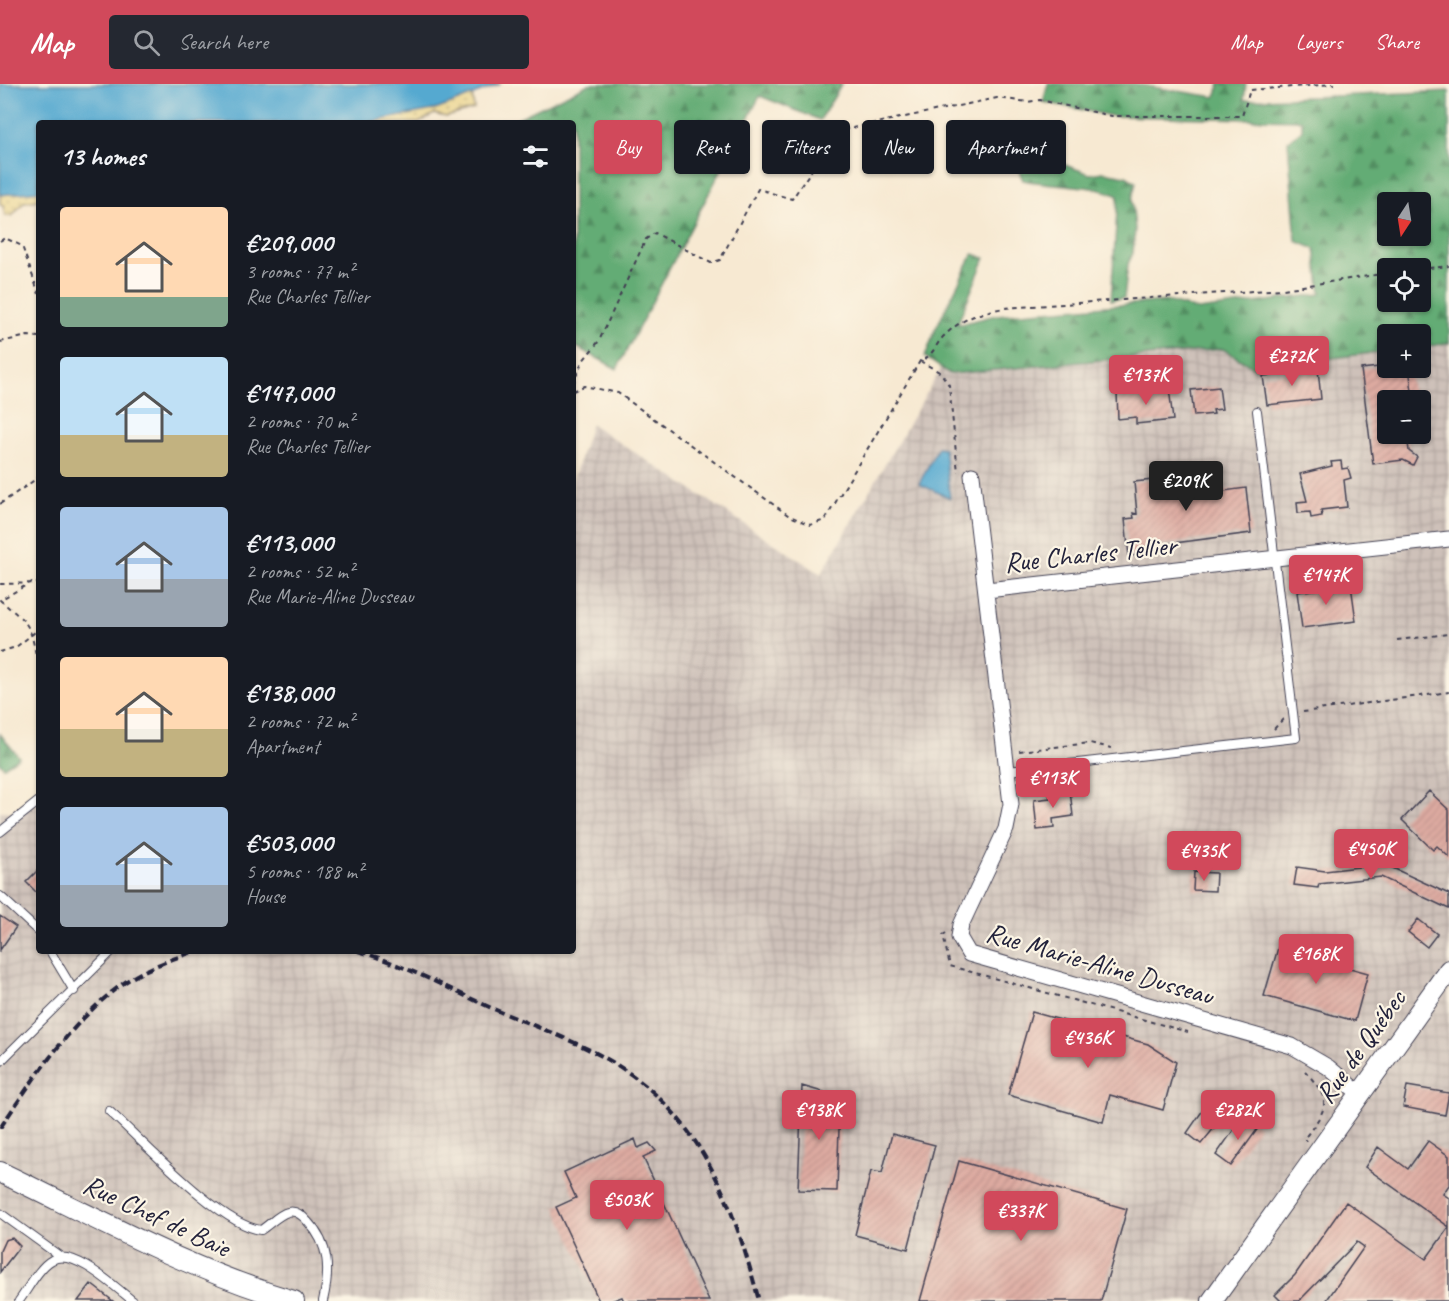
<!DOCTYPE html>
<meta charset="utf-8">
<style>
:root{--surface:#171b24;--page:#242831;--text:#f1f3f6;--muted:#9ea1a6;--accent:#d1495b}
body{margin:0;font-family:Caveat,sans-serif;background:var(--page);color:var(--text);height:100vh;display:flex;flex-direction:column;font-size:22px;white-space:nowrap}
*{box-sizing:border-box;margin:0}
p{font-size:20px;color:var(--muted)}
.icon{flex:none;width:33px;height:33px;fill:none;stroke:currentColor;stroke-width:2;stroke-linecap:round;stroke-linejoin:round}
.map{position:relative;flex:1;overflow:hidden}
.sheet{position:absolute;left:36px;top:36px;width:540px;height:834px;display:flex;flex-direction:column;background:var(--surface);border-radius:6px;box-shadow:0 2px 4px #0004}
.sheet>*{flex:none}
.top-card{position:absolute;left:594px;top:36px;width:570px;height:54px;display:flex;gap:12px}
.needle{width:39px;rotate:192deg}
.fabs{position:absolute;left:1377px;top:108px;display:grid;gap:12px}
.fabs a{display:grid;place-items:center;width:54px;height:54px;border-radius:6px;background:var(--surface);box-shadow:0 2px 4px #0004;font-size:30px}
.price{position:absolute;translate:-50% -51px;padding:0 14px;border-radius:6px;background:var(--accent);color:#fff;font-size:20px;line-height:39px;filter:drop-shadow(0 2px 3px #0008)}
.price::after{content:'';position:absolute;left:50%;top:36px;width:18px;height:14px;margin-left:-9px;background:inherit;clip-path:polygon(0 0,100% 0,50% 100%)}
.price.on{background:#222;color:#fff}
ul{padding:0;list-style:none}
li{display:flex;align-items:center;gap:18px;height:150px;padding:0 24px}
li span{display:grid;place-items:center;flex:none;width:168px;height:120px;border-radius:6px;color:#555}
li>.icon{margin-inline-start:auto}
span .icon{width:72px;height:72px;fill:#fffc;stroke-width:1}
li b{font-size:26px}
h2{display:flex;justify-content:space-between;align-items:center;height:72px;padding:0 24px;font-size:26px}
.pill{padding:0 21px;border-radius:6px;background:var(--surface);box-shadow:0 2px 4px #0004;font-size:21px;line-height:54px}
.pill.on{background:var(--accent);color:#fff}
header{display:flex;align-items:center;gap:36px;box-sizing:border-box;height:84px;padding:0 30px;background:var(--accent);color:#fff}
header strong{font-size:28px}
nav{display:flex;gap:33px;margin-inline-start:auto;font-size:21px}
.search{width:420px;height:54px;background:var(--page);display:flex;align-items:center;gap:15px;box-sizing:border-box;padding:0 21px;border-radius:6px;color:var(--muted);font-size:22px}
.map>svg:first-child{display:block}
</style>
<header>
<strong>Map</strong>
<div class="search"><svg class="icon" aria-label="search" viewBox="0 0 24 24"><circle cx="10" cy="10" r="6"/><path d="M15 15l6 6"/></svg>Search here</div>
<nav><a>Map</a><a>Layers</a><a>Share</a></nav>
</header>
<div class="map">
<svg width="1449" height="1217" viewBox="0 0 1449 1217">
<defs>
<pattern id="industrial-grid" width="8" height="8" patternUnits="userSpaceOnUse" patternTransform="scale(1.5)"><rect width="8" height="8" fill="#cec1b9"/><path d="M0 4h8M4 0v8" fill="none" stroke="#b1a6a0"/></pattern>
<pattern id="forest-firs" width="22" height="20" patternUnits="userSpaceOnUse" patternTransform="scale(1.5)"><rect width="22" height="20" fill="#63ac74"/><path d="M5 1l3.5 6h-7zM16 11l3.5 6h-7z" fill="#518c60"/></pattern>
<pattern id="sand-dots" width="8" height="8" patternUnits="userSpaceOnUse" patternTransform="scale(1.5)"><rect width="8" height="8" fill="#eeda9e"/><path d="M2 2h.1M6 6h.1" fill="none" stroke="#ccbb89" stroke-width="1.8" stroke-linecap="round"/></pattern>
<pattern id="building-hatch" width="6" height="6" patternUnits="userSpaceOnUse" patternTransform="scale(1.5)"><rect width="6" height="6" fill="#ddaaa0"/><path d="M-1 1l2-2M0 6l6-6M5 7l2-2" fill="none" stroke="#bd928b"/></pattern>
</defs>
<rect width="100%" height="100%" fill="#fcf5e5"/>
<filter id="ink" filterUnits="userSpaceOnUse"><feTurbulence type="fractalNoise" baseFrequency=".0167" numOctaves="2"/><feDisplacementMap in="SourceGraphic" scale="12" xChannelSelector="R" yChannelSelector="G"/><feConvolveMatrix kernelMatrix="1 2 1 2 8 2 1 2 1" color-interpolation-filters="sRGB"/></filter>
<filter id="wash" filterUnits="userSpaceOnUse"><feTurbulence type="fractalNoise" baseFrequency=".008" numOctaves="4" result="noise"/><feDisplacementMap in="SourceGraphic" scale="24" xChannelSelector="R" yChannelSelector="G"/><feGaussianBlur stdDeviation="1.35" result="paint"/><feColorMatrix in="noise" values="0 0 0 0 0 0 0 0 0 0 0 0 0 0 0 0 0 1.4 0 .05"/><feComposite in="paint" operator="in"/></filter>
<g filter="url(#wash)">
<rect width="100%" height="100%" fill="#f7e9d2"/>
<path fill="url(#industrial-grid)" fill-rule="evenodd" d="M1449,217V1217H0V727L12,728L39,709V867H573V396L591,340L821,490L949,271ZM1388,250H1420V284H1388ZM1388,316H1420V350H1388Z"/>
<path fill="url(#forest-firs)" stroke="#426758" stroke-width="1.5" fill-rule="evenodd" d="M589,0H842L820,36L760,12L617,285L573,261V39H508Z
M1048,0H1134L1215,13L1220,0H1246L1244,16L1449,7V259L1421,263L1420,250H1388L1387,267L1254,284L1223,265L950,290L925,273L936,244L973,170L985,174L957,241L996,231L1167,217L1198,226L1321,210L1315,165L1296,157L1288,57L1302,46V36L1112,32L1043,18ZM1388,118H1420V152H1388ZM1388,184H1420V218H1388Z
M1030,75L1065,81L1090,90L1103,88L1126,92L1136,98L1132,115L1135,145L1133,169L1128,180L1124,214L1111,216L1118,112C1098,100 1050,102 1023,96L1018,85Z
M0,650L19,673L4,683L0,679Z"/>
<path fill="url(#sand-dots)" stroke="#887e6c" stroke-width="1.5" d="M472,8L474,25L446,33L434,30L419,39H358Z
M39,102V116L24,118L12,132H5L3,121H0V106Z"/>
<path fill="#54a9d0" stroke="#3b6686" stroke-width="1.5" d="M0,0H501L438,25L365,39H39V107L0,111Z
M938,363L944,364L950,414L919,400Z"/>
<g id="blocks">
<path fill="url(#building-hatch)" d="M717,46V67L700,69L698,48Z
M1388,282L1416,284L1410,291L1413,316H1388V353L1407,350L1409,367L1417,373L1413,381L1403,376L1373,380L1361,285Z
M1318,285L1321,315L1267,321L1263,292Z
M1219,303L1222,325L1213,326L1214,330L1194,332L1191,306Z
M1169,304L1173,336L1136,340V333L1118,335L1117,309Z
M1341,377L1342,385L1348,384L1351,394L1344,396L1347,423L1321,426L1322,432L1311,434L1310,428L1298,429L1297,418L1307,417L1300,390L1332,382L1331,378Z
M1222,389L1224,407L1246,404L1251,449L1144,463L1145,470L1129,472L1125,435L1134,434L1133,429L1137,430L1134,398Z
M1351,501L1356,537L1302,544L1297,508Z
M1070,707L1073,732L1053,735L1054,744L1037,746L1034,716L1050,714L1049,709Z
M1429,707L1449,726V773L1437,762L1433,766L1402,736Z
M1384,780L1449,810V825L1381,793L1319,800L1318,804L1294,801L1297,783L1325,787Z
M39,785V811L26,798Z
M1194,788L1216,789L1215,807L1193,806Z
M0,832L16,843L0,866Z
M1418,835L1437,850L1427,863L1408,848Z
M1278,864L1368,889L1355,937L1264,912Z
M1032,928L1148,960L1176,978L1163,1026L1110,1011L1103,1038L1008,1011Z
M802,1002L840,1013L837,1107L798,1106Z
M1407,1002L1449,1009L1445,1031L1403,1023Z
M1214,1010L1224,1017L1239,1014L1201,1060L1187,1049Z
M1244,1031L1259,1043L1231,1082L1216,1071Z
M892,1050L935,1061L908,1165L855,1151L871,1087L882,1089Z
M635,1055L638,1064L649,1059L656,1067L643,1073L709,1217H624L622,1213L611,1217H599L577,1168L556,1123L576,1114L564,1088Z
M1428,1057L1449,1072V1101L1443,1110L1449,1114V1217H1326L1364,1163L1357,1158L1299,1217H1281L1275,1211L1295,1191L1346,1118L1426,1175L1449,1143L1365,1083L1378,1063L1408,1085Z
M959,1077L1127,1125L1101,1217H920Z
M12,1154L20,1162L0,1188V1167L5,1156Z
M91,1200L113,1217H78Z"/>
</g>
</g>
<g filter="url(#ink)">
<use href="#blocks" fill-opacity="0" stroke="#424052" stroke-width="1.5"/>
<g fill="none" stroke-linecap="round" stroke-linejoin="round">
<g stroke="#424052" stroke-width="10">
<path id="service" d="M1008,687L1296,654L1257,327
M0,748L39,717
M0,812L39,848
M50,867L74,907
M0,978L112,867
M109,1027C142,1056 220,1141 261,1146C269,1141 279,1130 288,1128C296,1126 303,1132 308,1138C330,1161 330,1187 323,1217
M0,1129L61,1173
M19,1217C28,1205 39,1183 52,1176C73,1163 116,1204 133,1217"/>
</g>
<g stroke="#424052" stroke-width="17">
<path id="minor" d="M972,391L1011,720L1006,745L961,841L959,853L969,870L1292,962L1328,983L1360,1010
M987,506L1449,455"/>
</g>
<g stroke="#424052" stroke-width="22">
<path id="tertiary" d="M0,1088C96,1134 191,1187 294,1217
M1212,1217L1449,886"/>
</g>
<path stroke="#424052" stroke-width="2" stroke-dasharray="4.5 4.5" stroke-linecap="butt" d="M0,157L5,154L22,162L39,210
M1420,185L1449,182
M0,258L28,252L39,253
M920,277L941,289L949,301L958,388
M573,300L582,278L599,257L646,155L655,149L711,179L720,176L758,105L792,115L834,53L842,46L997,14L1028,18L1040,16L1112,32H1242L1250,6L1335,0
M573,307L584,302L618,309L788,431L810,441L825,436L920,277C935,271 934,261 945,251C962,234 982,228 1004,224L1283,205L1388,189
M0,420L39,393
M32,498L0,516C26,539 29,535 36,571L39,575
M0,500L39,499
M1397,556L1449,550
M0,568L16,563L39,545
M1303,628L1449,608
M1274,645L1284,634
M1019,667L1090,659L1111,664
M946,849L943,851L950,882L1188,948
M1305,987C1333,1018 1328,1023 1304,1055L1307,1057"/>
<use href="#service" stroke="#fff" stroke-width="8"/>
<use href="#minor" stroke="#fff" stroke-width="15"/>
<use href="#tertiary" stroke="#fff" stroke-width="20"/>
<path stroke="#22223b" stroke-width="4" stroke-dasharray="9 4.5" stroke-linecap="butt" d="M358,867C405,881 451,906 496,926C536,943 580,958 617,981C704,1036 734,1123 759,1217
M0,1044C34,994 69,941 117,904C140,886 169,876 196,867"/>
</g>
</g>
<g text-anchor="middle" stroke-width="4.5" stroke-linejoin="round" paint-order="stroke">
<g font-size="28" fill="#22223b" stroke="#fcf5e5">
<text transform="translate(1090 469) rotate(-6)" y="10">Rue Charles Tellier</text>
<text transform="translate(1100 879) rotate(16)" y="10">Rue Marie-Aline Dusseau</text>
<text transform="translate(1360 962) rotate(-54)" y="10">Rue de Québec</text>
<text transform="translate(157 1131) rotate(25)" y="10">Rue Chef de Baie</text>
</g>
</g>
</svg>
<div class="fabs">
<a><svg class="needle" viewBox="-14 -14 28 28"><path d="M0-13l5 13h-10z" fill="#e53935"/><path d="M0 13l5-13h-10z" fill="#9ea1a6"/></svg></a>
<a><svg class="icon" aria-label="locate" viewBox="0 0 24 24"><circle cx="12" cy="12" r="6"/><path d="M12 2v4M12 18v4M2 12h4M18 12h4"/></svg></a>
<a>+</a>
<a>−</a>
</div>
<b class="price" style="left:1292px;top:303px">€272K</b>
<b class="price" style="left:1146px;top:322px">€137K</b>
<b class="price on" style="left:1186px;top:428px">€209K</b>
<b class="price" style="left:1326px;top:522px">€147K</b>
<b class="price" style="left:1053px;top:725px">€113K</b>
<b class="price" style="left:1371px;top:796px">€450K</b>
<b class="price" style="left:1204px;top:798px">€435K</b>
<b class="price" style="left:1316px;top:901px">€168K</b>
<b class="price" style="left:1088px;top:985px">€436K</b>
<b class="price" style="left:819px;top:1057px">€138K</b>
<b class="price" style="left:1238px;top:1057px">€282K</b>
<b class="price" style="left:627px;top:1147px">€503K</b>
<b class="price" style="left:1021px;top:1158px">€337K</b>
<div class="top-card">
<a class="pill on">Buy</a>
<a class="pill">Rent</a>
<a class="pill">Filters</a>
<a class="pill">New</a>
<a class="pill">Apartment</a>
</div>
<section class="sheet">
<h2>13 homes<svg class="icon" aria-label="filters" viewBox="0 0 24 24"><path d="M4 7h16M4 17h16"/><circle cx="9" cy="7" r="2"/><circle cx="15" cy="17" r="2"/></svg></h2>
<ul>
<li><span style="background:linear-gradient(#ffd9b3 75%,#7fa58c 0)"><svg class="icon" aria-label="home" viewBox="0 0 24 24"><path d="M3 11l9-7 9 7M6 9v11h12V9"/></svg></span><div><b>€209,000</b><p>3 rooms · 77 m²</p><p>Rue Charles Tellier</p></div></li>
<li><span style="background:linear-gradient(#bfe0f5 65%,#c2b280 0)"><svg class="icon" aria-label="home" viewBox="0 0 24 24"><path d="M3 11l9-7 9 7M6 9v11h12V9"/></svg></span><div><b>€147,000</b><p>2 rooms · 70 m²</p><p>Rue Charles Tellier</p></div></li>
<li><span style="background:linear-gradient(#a9c7e8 60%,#9aa5b1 0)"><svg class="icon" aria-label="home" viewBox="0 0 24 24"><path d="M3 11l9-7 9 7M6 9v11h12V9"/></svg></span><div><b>€113,000</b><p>2 rooms · 52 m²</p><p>Rue Marie-Aline Dusseau</p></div></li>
<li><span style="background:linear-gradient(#ffd9b3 60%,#c2b280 0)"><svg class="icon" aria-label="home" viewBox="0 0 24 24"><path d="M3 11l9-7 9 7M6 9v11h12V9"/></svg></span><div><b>€138,000</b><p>2 rooms · 72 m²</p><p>Apartment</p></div></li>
<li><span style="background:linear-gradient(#a9c7e8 65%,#9aa5b1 0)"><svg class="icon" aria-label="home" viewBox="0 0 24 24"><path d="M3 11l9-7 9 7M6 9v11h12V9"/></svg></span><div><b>€503,000</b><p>5 rooms · 188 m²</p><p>House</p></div></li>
</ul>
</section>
</div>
